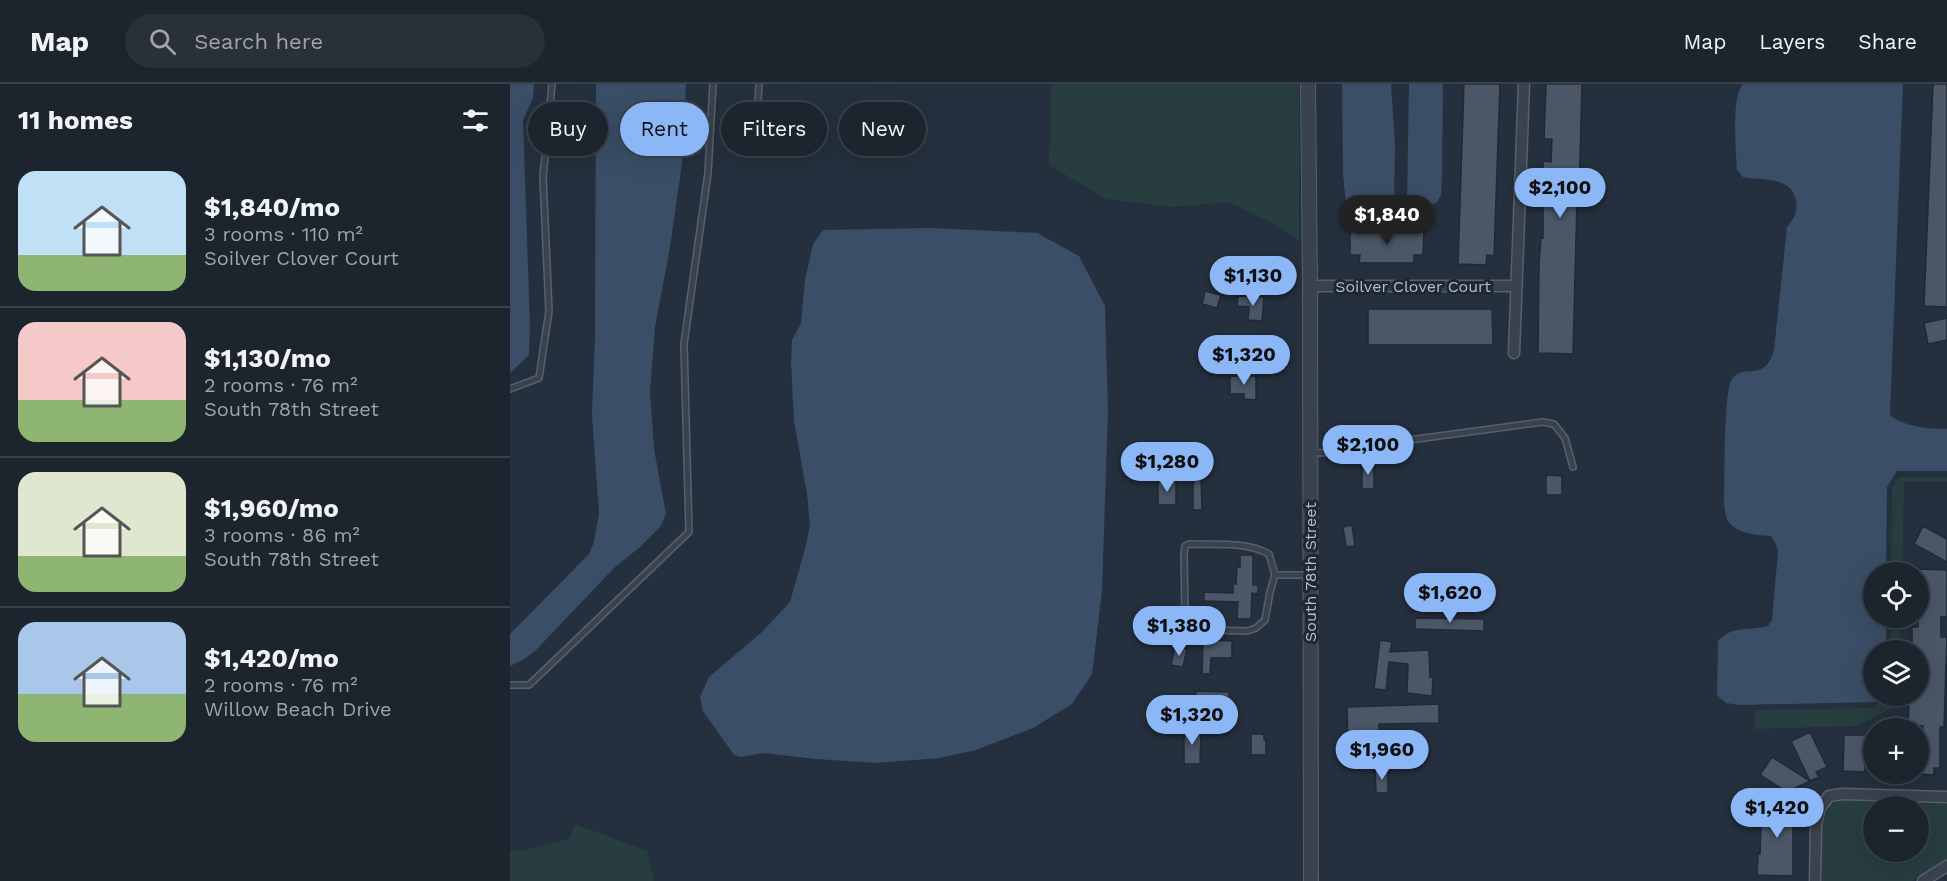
<!DOCTYPE html>
<meta charset="utf-8">
<style>
:root{--surface:#1c242e;--page:#29303a;--text:#f1f3f6;--muted:#a0a4aa;--line:#3a414a;--accent:#8cb7f7}
body{margin:0;font-family:"Work Sans",sans-serif;background:var(--page);color:var(--text);height:100vh;display:flex;flex-direction:column;font-size:22px;white-space:nowrap}
*{box-sizing:border-box;margin:0}
p{font-size:20px;color:var(--muted)}
.icon{flex:none;width:33px;height:33px;fill:none;stroke:currentColor;stroke-width:2;stroke-linecap:round;stroke-linejoin:round}
.map{position:relative;flex:1;overflow:hidden}
.side{display:flex;flex-direction:column;background:var(--surface);width:510px}
.side>*{flex:none}
.guide{position:absolute;left:18px;top:18px;width:570px;height:54px;display:flex;gap:12px}
.controls{position:absolute;left:1353px;top:478px;display:grid;gap:12px}
.controls a{display:grid;place-items:center;width:66px;height:66px;border-radius:50%;background:var(--surface);box-shadow:0 6px 24px #0002,0 0 0 2px var(--line);font-size:30px}
.price{position:absolute;translate:-50% -51px;padding:0 14px;border-radius:21px;background:var(--accent);color:#111;font-size:20px;line-height:39px;filter:drop-shadow(0 2px 3px #0008)}
.price::after{content:'';position:absolute;left:50%;top:36px;width:18px;height:14px;margin-left:-9px;background:inherit;clip-path:polygon(0 0,100% 0,50% 100%)}
.price.active{background:#222;color:#fff}
ul{padding:0;list-style:none}
li{display:flex;align-items:center;gap:18px;height:150px;padding:0 18px}
li+li{border-top:2px solid var(--line)}
li span{display:grid;place-items:center;flex:none;width:168px;height:120px;border-radius:18px;color:#555}
li>.icon{margin-inline-start:auto}
span .icon{width:72px;height:72px;fill:#fffc;stroke-width:1}
li b{font-size:26px}
h2{display:flex;justify-content:space-between;align-items:center;height:72px;padding:0 18px;font-size:26px}
.pill{padding:0 21px;border-radius:27px;background:var(--surface);box-shadow:0 6px 24px #0002,0 0 0 2px var(--line);font-size:21px;line-height:54px}
.pill.active{background:var(--accent);color:#111}
header{display:flex;align-items:center;gap:36px;box-sizing:border-box;height:84px;padding:0 30px;background:var(--surface);border-bottom:2px solid var(--line)}
header strong{font-size:28px}
nav{display:flex;gap:33px;margin-inline-start:auto;font-size:21px}
.search{width:420px;height:54px;background:var(--page);display:flex;align-items:center;gap:15px;box-sizing:border-box;padding:0 21px;border-radius:33px;color:var(--muted);font-size:22px}
main{display:flex;flex:1;min-height:0}
.map>svg:first-child{display:block}
</style>
<header>
<strong>Map</strong>
<div class="search"><svg class="icon" aria-label="search" viewBox="0 0 24 24"><circle cx="10" cy="10" r="6"/><path d="M15 15l6 6"/></svg>Search here</div>
<nav><a>Map</a><a>Layers</a><a>Share</a></nav>
</header>
<main>
<section class="side">
<h2>11 homes<svg class="icon" aria-label="filters" viewBox="0 0 24 24"><path d="M4 7h16M4 17h16"/><circle cx="9" cy="7" r="2"/><circle cx="15" cy="17" r="2"/></svg></h2>
<ul>
<li><span style="background:linear-gradient(#bfe0f5 70%,#8fb573 0)"><svg class="icon" aria-label="home" viewBox="0 0 24 24"><path d="M3 11l9-7 9 7M6 9v11h12V9"/></svg></span><div><b>$1,840/mo</b><p>3 rooms · 110 m²</p><p>Soilver Clover Court</p></div></li>
<li><span style="background:linear-gradient(#f6c9c9 65%,#8fb573 0)"><svg class="icon" aria-label="home" viewBox="0 0 24 24"><path d="M3 11l9-7 9 7M6 9v11h12V9"/></svg></span><div><b>$1,130/mo</b><p>2 rooms · 76 m²</p><p>South 78th Street</p></div></li>
<li><span style="background:linear-gradient(#dfe7d0 70%,#8fb573 0)"><svg class="icon" aria-label="home" viewBox="0 0 24 24"><path d="M3 11l9-7 9 7M6 9v11h12V9"/></svg></span><div><b>$1,960/mo</b><p>3 rooms · 86 m²</p><p>South 78th Street</p></div></li>
<li><span style="background:linear-gradient(#a9c7e8 60%,#8fb573 0)"><svg class="icon" aria-label="home" viewBox="0 0 24 24"><path d="M3 11l9-7 9 7M6 9v11h12V9"/></svg></span><div><b>$1,420/mo</b><p>2 rooms · 76 m²</p><p>Willow Beach Drive</p></div></li>
</ul>
</section>
<div class="map">
<svg width="1437" height="797" viewBox="0 0 1437 797">
<rect width="100%" height="100%" fill="#25303e"/>
<path fill="#273d3f" fill-rule="evenodd" d="M541,0H789V156L762,139L719,118L662,123L596,115L539,81Z
M1389,393H1437V398H1394L1392,489H1381L1382,404Z
M1381,534H1391L1390,567H1381Z
M1376,612H1389V621L1347,642L1244,645L1245,626L1364,624Z
M1329,716L1437,720V776L1402,797H1311C1312,782 1310,735 1317,724C1320,720 1324,718 1329,716ZM1364,723H1408V768H1364Z
M65,740L137,767L144,797H0V767L15,766L59,755Z"/>
<path fill="#3a4e67" d="M0,0H24L23,14L13,36L20,242L19,271L0,289Z
M86,0H176L172,79L160,163L145,243L140,308L144,365L156,430L150,443L130,463L104,484L26,566L13,576L0,582V550L79,470L84,458L89,429L82,331L85,254Z
M832,0H881L885,61L884,117L873,122H839L836,119L833,91Z
M899,0H933L932,95L931,111L926,119L912,124L897,117Z
M1233,0H1393L1380,331C1394,343 1419,345 1437,345V387H1387L1377,403L1376,489H1364V534H1376V567H1364V612H1369L1364,618L1229,621L1216,619L1207,611L1208,557C1222,541 1240,547 1258,542L1262,536L1268,467L1266,460L1261,452C1246,451 1225,450 1217,435C1215,432 1215,425 1214,421C1215,401 1213,306 1222,295C1235,278 1254,300 1264,266L1277,143C1284,135 1288,127 1286,116C1280,91 1252,97 1233,93L1227,86C1226,67 1221,12 1233,0Z
M420,144L527,149L569,172L595,222L598,327L592,507L582,590L562,620L523,644L466,666L430,674L366,679L306,675L254,669L231,673L224,671L193,627L190,613L199,593L252,548L280,518L295,465L300,442L297,410L284,337L281,278L282,256L291,239L295,196L303,160L313,146Z"/>
<path fill="#4b5767" stroke="#202935" stroke-width="1.5" d="M954,0H990L984,172L977,171L976,181L948,180Z
M1036,0H1072L1069,116H1067L1063,270L1028,269L1029,180L1031,153L1033,154V77L1041,78L1042,55H1034Z
M1423,0H1437V223L1414,222Z
M866,143L888,144V147L914,148L913,171H904V179H849L850,171H840V148H866Z
M695,207L711,211L707,224L692,220Z
M728,212L754,213L752,237L738,236L739,223L727,222Z
M858,225H982L983,261H858Z
M1437,234V256L1418,260L1414,239Z
M750,251H762V281H749Z
M720,292H746V316L734,315V310H720Z
M852,378H864V405H852Z
M691,391L692,426H683V392Z
M1036,391L1052,392V411H1036Z
M648,396H666V421H648Z
M842,441L845,462L836,463L833,443Z
M1413,442L1437,455V478L1404,460Z
M730,471H743V501H748V510L742,509L741,535H727L728,518L694,517V508L723,509V500H726L727,483H730Z
M1408,485L1437,486V533H1431V553H1437L1434,643H1430V684H1424V691L1412,690L1413,642H1398L1399,612H1408V565H1402V543H1408Z
M905,534L974,535V547L905,545Z
M693,555L722,557V574H701L700,590H692Z
M870,556L882,558L880,568L919,566L920,593H923L922,612L897,609L898,580L879,578L876,606L864,605Z
M665,562L677,565L673,583L661,581Z
M686,607L719,608V620H708V624H685Z
M929,620V639L869,640V647L865,648V659L838,660L837,623Z
M674,643L691,644L690,680H674Z
M1300,648L1317,683L1306,688L1309,693L1300,697L1281,657Z
M741,650H754V656H756V671H741Z
M1334,651H1356L1355,657L1364,658V681L1355,680V688L1333,687Z
M1262,673L1300,697L1277,708L1250,691Z
M865,685H878V709H866Z
M1252,716L1286,719L1283,745V792L1247,791L1248,770H1250Z"/>
<g fill="none" stroke-linecap="round" stroke-linejoin="round">
<g stroke="#57606c" stroke-width="8">
<path id="service" d="M245,61L249,0
M0,305L29,294L39,227L33,93L42,0
M801,369L851,368L892,357L1032,338L1044,340L1055,354L1063,383
M679,460C706,461 735,457 759,470L765,491L760,508L755,536L746,544L737,547L702,546L684,543L678,540L675,529L674,470L675,462Z
M765,491H799
M0,601H19L179,448L174,260L198,89L203,0"/>
</g>
<g stroke="#57606c" stroke-width="13">
<path id="minor" d="M800,202H1007
M1004,269L1014,0
M1305,797L1306,741L1310,724L1319,712L1332,710L1437,713
M1413,797L1437,782"/>
</g>
<g stroke="#57606c" stroke-width="16">
<path id="tertiary" d="M798,0L800,202L801,797"/>
</g>
<use href="#service" stroke="#39424e" stroke-width="5"/>
<use href="#minor" stroke="#39424e" stroke-width="10"/>
<use href="#tertiary" stroke="#39424e" stroke-width="14"/>
</g>
<g text-anchor="middle" stroke-width="6" stroke-linejoin="round" paint-order="stroke">
<g font-size="16" fill="#b5bdc9" stroke="#1e2733">
<text x="903" y="208">Soilver Clover Court</text>
<text transform="translate(800 488) rotate(-90)" y="6">South 78th Street</text>
</g>
</g>
</svg>
<div class="controls">
<a><svg class="icon" aria-label="locate" viewBox="0 0 24 24"><circle cx="12" cy="12" r="6"/><path d="M12 2v4M12 18v4M2 12h4M18 12h4"/></svg></a>
<a><svg class="icon" aria-label="layers" viewBox="0 0 24 24"><path d="M12 4l9 5-9 5-9-5zM3 14l9 5 9-5"/></svg></a>
<a>+</a>
<a>−</a>
</div>
<b class="price" style="left:1050px;top:135px">$2,100</b>
<b class="price active" style="left:877px;top:162px">$1,840</b>
<b class="price" style="left:743px;top:223px">$1,130</b>
<b class="price" style="left:734px;top:302px">$1,320</b>
<b class="price" style="left:858px;top:392px">$2,100</b>
<b class="price" style="left:657px;top:409px">$1,280</b>
<b class="price" style="left:940px;top:540px">$1,620</b>
<b class="price" style="left:669px;top:573px">$1,380</b>
<b class="price" style="left:682px;top:662px">$1,320</b>
<b class="price" style="left:872px;top:697px">$1,960</b>
<b class="price" style="left:1267px;top:755px">$1,420</b>
<div class="guide">
<a class="pill">Buy</a>
<a class="pill active">Rent</a>
<a class="pill">Filters</a>
<a class="pill">New</a>
</div>
</div>
</main>
